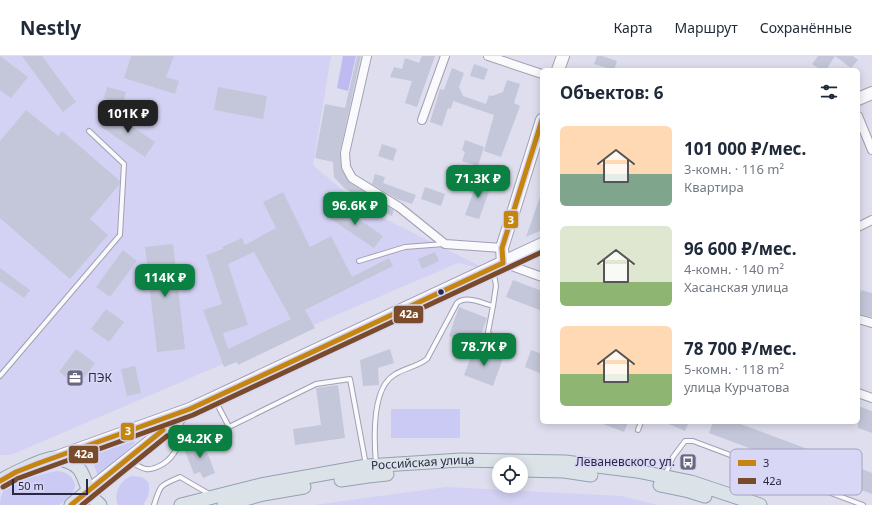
<!DOCTYPE html>
<html lang="ru">
<meta charset="utf-8">
<style>
:root{--surface:#fff;--page:#f2f2f3;--text:#1f2937;--muted:#747a83;--line:#e0e1e3;--accent:#0b8043}
body{margin:0;font-family:"Noto Sans",sans-serif;background:var(--page);color:var(--text);height:100vh;display:flex;flex-direction:column;font-size:15px;white-space:nowrap}
*{box-sizing:border-box;margin:0}
p{font-size:13px;color:var(--muted)}
.icon{flex:none;width:22px;height:22px;fill:none;stroke:currentColor;stroke-width:2;stroke-linecap:round;stroke-linejoin:round}
.map{position:relative;flex:1;overflow:hidden}
.side{position:absolute;left:540px;top:12px;width:320px;height:356px;display:flex;flex-direction:column;background:var(--surface);border-radius:6px;box-shadow:0 2px 10px #0003}
.side>*{flex:none}
.fabs{position:absolute;left:492px;top:401px;display:grid;gap:8px}
.fabs a{display:grid;place-items:center;width:36px;height:36px;border-radius:50%;background:var(--surface);box-shadow:0 2px 10px #0003;font-size:20px}
.scale{position:absolute;left:12px;bottom:10px;width:76px;box-sizing:border-box;padding-left:4px;border:2px solid #2a2845;border-top:0;font-size:11px;line-height:14px;white-space:nowrap;color:#2a2845;-webkit-text-stroke:3px #d8d7f5;paint-order:stroke}
.price{position:absolute;translate:-50% -34px;padding:0 9px;border-radius:8px;background:var(--accent);color:#fff;font-size:13px;line-height:26px;filter:drop-shadow(0 1px 2px #0008)}
.price::after{content:'';position:absolute;left:50%;top:24px;width:12px;height:9px;margin-left:-6px;background:inherit;clip-path:polygon(0 0,100% 0,50% 100%)}
.price.active{background:#222;color:#fff}
ul{padding:0;list-style:none}
li{display:flex;align-items:center;gap:12px;height:100px;padding:0 20px}
li span{display:grid;place-items:center;flex:none;width:112px;height:80px;border-radius:6px;color:#555}
li>.icon{margin-inline-start:auto}
span .icon{width:48px;height:48px;fill:#fffc;stroke-width:1}
li b{font-size:17px}
h2{display:flex;justify-content:space-between;align-items:center;height:48px;padding:0 20px;font-size:17px}
header{display:flex;align-items:center;gap:24px;box-sizing:border-box;height:56px;padding:0 20px;background:var(--surface);border-bottom:1px solid var(--line)}
header strong{font-size:19px}
nav{display:flex;gap:22px;margin-inline-start:auto;font-size:14px}
.map>svg:first-child{display:block}
</style>
<header>
<strong>Nestly</strong>
<nav><a>Карта</a><a>Маршрут</a><a>Сохранённые</a></nav>
</header>
<div class="map">
<svg width="872" height="449" viewBox="0 0 872 449">
<rect width="100%" height="100%" fill="#dedeee"/>
<path fill="#d3d2f4" d="M0,0H331L313,109L365,153L488,214L458,207L11,399H0Z
M446,431L621,440L658,449H314Z"/>
<path fill="#cbcaf4" d="M391,353H460V382H391Z
M134,385L135,387L98,420L94,409L87,401Z
M57,415C67,416 73,420 75,429L73,438L59,449H0C0,428 16,426 33,421C41,419 49,416 57,415Z
M132,420L142,421L148,426C151,434 148,442 143,449H118C113,438 120,423 132,420Z"/>
<path fill="#bfbbf1" d="M343,0H356L348,35L337,32Z"/>
<path fill="#c4c7d9" fill-rule="evenodd" d="M0,0L28,21L11,42L0,34Z
M22,0H42L76,46L63,56Z
M131,0H174L166,21L179,25L175,38L124,22Z
M357,0H361L340,96L341,112L349,126L394,154L392,160L344,132L334,121L333,106L315,102L325,48L345,52Z
M422,0H435L417,51L405,47L412,25L390,21L394,11L402,13L405,2L419,7Z
M597,0H602L617,5L614,14L594,8Z
M818,0H853L858,4L851,12L835,0L826,14H821L812,8Z
M474,8L488,13L484,24L470,20Z
M452,12L464,17L459,31L463,40L486,48L489,39L492,40L503,36L507,24L520,28L514,47L520,50L501,101L484,95L494,59L453,45L451,53L448,52L442,70L430,66L440,33L444,34Z
M107,31L126,36L123,48L104,42Z
M218,31L267,40L263,63L214,54Z
M26,54L58,80L62,75L120,125L119,129L90,163L108,179L70,223L0,162V85Z
M110,55L155,86L145,101L100,70Z
M465,84L484,91L478,110L462,105L465,96L462,94Z
M382,88L397,93L393,105L378,100Z
M375,118L385,121L383,127L416,139L412,148L397,143L372,128Z
M473,124L491,130L479,163L465,159L473,137L470,136Z
M425,131L445,138L441,150L421,143Z
M283,136L310,191L331,180L352,221L389,202L393,210L305,254L315,272L238,309L237,306L224,311L203,254L222,248L206,199L223,193L222,191L242,182L245,189L276,172L263,146ZM254,196L291,263L228,293L223,277L248,269L228,208Z
M541,138H542V174L526,181Z
M337,148L383,180L374,192L328,161Z
M173,188L185,293L157,296L145,191Z
M123,194L137,205L110,241L96,231Z
M435,196L439,205L422,213L418,203Z
M0,212L30,234L24,242L0,225Z
M513,224L542,235V255L506,241Z
M861,234L872,237V261L858,258V245Z
M459,251L487,262L477,290L449,280Z
M106,253L124,266L109,286L91,273Z
M475,291L503,302L493,330L464,319Z
M76,293L95,307L78,330L59,316Z
M390,293L394,307L378,312L379,329L363,330L360,304Z
M531,294L542,298V318L525,311Z
M135,310L141,337L127,340L121,313Z
M338,329L345,382L295,389L293,373L321,369L316,332Z
M858,350L872,355V377L858,372Z
M598,366H628L624,376Z
M664,366H689L685,375Z
M713,366H735L872,417V438L709,377Z
M202,382L215,417L203,422L200,416L194,418L185,395L192,392L189,386Z"/>
<g fill="none" stroke-linecap="round" stroke-linejoin="round">
<g stroke="#a19fb3" stroke-width="6">
<path id="lane" d="M359,205L405,191L444,188
M493,250L488,276L489,278L506,289V300
M0,320L120,179L124,108L89,75
M214,342L229,371L316,328L350,323L366,409
M638,374L641,366
M129,405C134,407 140,412 146,413C152,414 158,411 163,408C178,398 182,381 180,364
M376,408C374,384 371,333 394,319C404,312 417,311 427,303L457,247C466,239 482,247 493,250L496,230L493,212
M665,419L673,401L685,385H693L863,449
M154,449C161,427 160,430 180,421L211,439"/>
</g>
<g stroke="#a19fb3" stroke-width="10">
<path id="street" d="M367,0L345,97L346,111L352,122L399,151L445,188L502,192
M488,0L542,18
M858,60L872,94
M422,64L445,0
M858,171L872,164
M503,207L542,221
M858,263L872,267
M858,337L872,342"/>
</g>
<g stroke="#a19fb3" stroke-width="14">
<path id="secondary" d="M558,14L563,0
M858,43L872,37
M503,207L502,192L542,64
M54,402L190,353L542,188
M88,435L182,360"/>
</g>
<g stroke="#94a1ae" stroke-width="15">
<g id="primary">
<path d="M521,414L564,415L591,419"/>
<path d="M341,424L368,420L387,418"/>
<path d="M0,425C10,419 44,402 55,402C63,403 75,407 80,414C88,427 86,438 100,449"/>
<path d="M660,429L689,435L705,440"/>
<path d="M71,449L88,435"/>
<path id="s1" d="M181,449L261,429L367,410L461,404L565,406L637,415L691,426L760,449"/>
<path d="M224,449L263,438L304,431"/>
</g>
</g>
<use href="#lane" stroke="#fafafc" stroke-width="4"/>
<use href="#street" stroke="#fafafc" stroke-width="8"/>
<use href="#secondary" stroke="#fafafc" stroke-width="12"/>
<use href="#primary" stroke="#dce3e8" stroke-width="13"/>
<g stroke="#d8d7f5" stroke-width="8">
<path id="bus-1" d="M503,207L502,192L542,64
M0,425L16,416L39,407L190,353L503,207
M71,449L163,374"/>
</g>
<g stroke="#d8d7f5" stroke-width="8">
<path id="bus-2" d="M3,431L19,422L41,414L193,359L542,196
M82,449L167,380"/>
</g>
<use href="#bus-1" stroke="#c48611" stroke-width="5"/>
<use href="#bus-2" stroke="#7a4b2a" stroke-width="5"/>
</g>
<defs>
<g id="office-square" transform="scale(0.9)"><rect x="-9" y="-9" width="18" height="18" rx="4" fill="#696880" stroke="#d8d7f5"/><path d="M-6-3h4V-5.5h4V-3h4V5H-6ZM-1-4.5V-3h2v-1.5ZM-6 0V1H6V0Z" fill="#fff"/></g>
<g id="bus-square" transform="scale(0.9)"><rect x="-9" y="-9" width="18" height="18" rx="4" fill="#696880" stroke="#d8d7f5"/><path d="M-5-6H5V4H4V6H2V4H-2V6H-4V4H-5ZM-3.5-4V0h7V-4ZM-3.5 1.2v1.5H-2V1.2ZM2 1.2v1.5H3.5V1.2Z" fill="#fff"/></g>
</defs>
<g fill-rule="evenodd">
<use href="#office-square" x="75" y="322"/>
<use href="#bus-square" x="688" y="406"/>
</g>
<circle fill="#2a2845" stroke="#d8d7f5" stroke-width="1.5" cx="441" cy="236" r="3.5"/>
<g text-anchor="middle" stroke-width="3" stroke-linejoin="round" paint-order="stroke">
<g font-size="12" fill="#2a2845" stroke="#d8d7f5" text-anchor="start">
<text x="88" y="326">ПЭК</text>
<text x="675" y="410" text-anchor="end">Леваневского ул.</text>
</g>
<g font-size="12" fill="#2a2845" stroke="#d8d7f5">
<text dy="4" stroke="none"><textPath href="#s1" startOffset="246">Российская улица</textPath></text>
</g>
</g>
<rect x="730" y="393" width="132" height="46" rx="6" fill="#d8d7f5" stroke="#a4a2c0" stroke-width="1"/>
<rect x="738" y="404" width="18" height="6" fill="#c48611"/>
<rect x="738" y="422" width="18" height="6" fill="#7a4b2a"/>
<g font-size="11" fill="#2a2845">
<text x="763" y="411">3</text>
<text x="763" y="429">42a</text>
</g>
<g stroke="#d8d7f5" stroke-width="1.5">
<rect x="503" y="154" width="16" height="19" rx="4" fill="#c48611"/>
<rect x="393" y="249" width="31" height="19" rx="4" fill="#7a4b2a"/>
<rect x="120" y="366" width="15" height="19" rx="4" fill="#c48611"/>
<rect x="68" y="389" width="31" height="19" rx="4" fill="#7a4b2a"/>
</g>
<g font-size="11" text-anchor="middle" font-weight="bold" fill="#fff">
<text x="511" y="168">3</text>
<text x="409" y="262">42a</text>
<text x="128" y="379">3</text>
<text x="84" y="402">42a</text>
</g>
</svg>
<div class="fabs">
<a><svg class="icon" aria-label="locate" viewBox="0 0 24 24"><circle cx="12" cy="12" r="6"/><path d="M12 2v4M12 18v4M2 12h4M18 12h4"/></svg></a>
</div>
<div class="scale">50 m</div>
<b class="price active" style="left:128px;top:78px">101K ₽</b>
<b class="price" style="left:478px;top:143px">71.3K ₽</b>
<b class="price" style="left:355px;top:170px">96.6K ₽</b>
<b class="price" style="left:165px;top:242px">114K ₽</b>
<b class="price" style="left:484px;top:311px">78.7K ₽</b>
<b class="price" style="left:200px;top:403px">94.2K ₽</b>
<section class="side">
<h2>Объектов: 6<svg class="icon" aria-label="filters" viewBox="0 0 24 24"><path d="M4 7h16M4 17h16"/><circle cx="9" cy="7" r="2"/><circle cx="15" cy="17" r="2"/></svg></h2>
<ul>
<li><span style="background:linear-gradient(#ffd9b3 60%,#7fa58c 0)"><svg class="icon" aria-label="home" viewBox="0 0 24 24"><path d="M3 11l9-7 9 7M6 9v11h12V9"/></svg></span><div><b>101 000 ₽/мес.</b><p>3-комн. · 116 m²</p><p>Квартира</p></div></li>
<li><span style="background:linear-gradient(#dfe7d0 70%,#8fb573 0)"><svg class="icon" aria-label="home" viewBox="0 0 24 24"><path d="M3 11l9-7 9 7M6 9v11h12V9"/></svg></span><div><b>96 600 ₽/мес.</b><p>4-комн. · 140 m²</p><p>Хасанская улица</p></div></li>
<li><span style="background:linear-gradient(#ffd9b3 60%,#8fb573 0)"><svg class="icon" aria-label="home" viewBox="0 0 24 24"><path d="M3 11l9-7 9 7M6 9v11h12V9"/></svg></span><div><b>78 700 ₽/мес.</b><p>5-комн. · 118 m²</p><p>улица Курчатова</p></div></li>
</ul>
</section>
</div>
